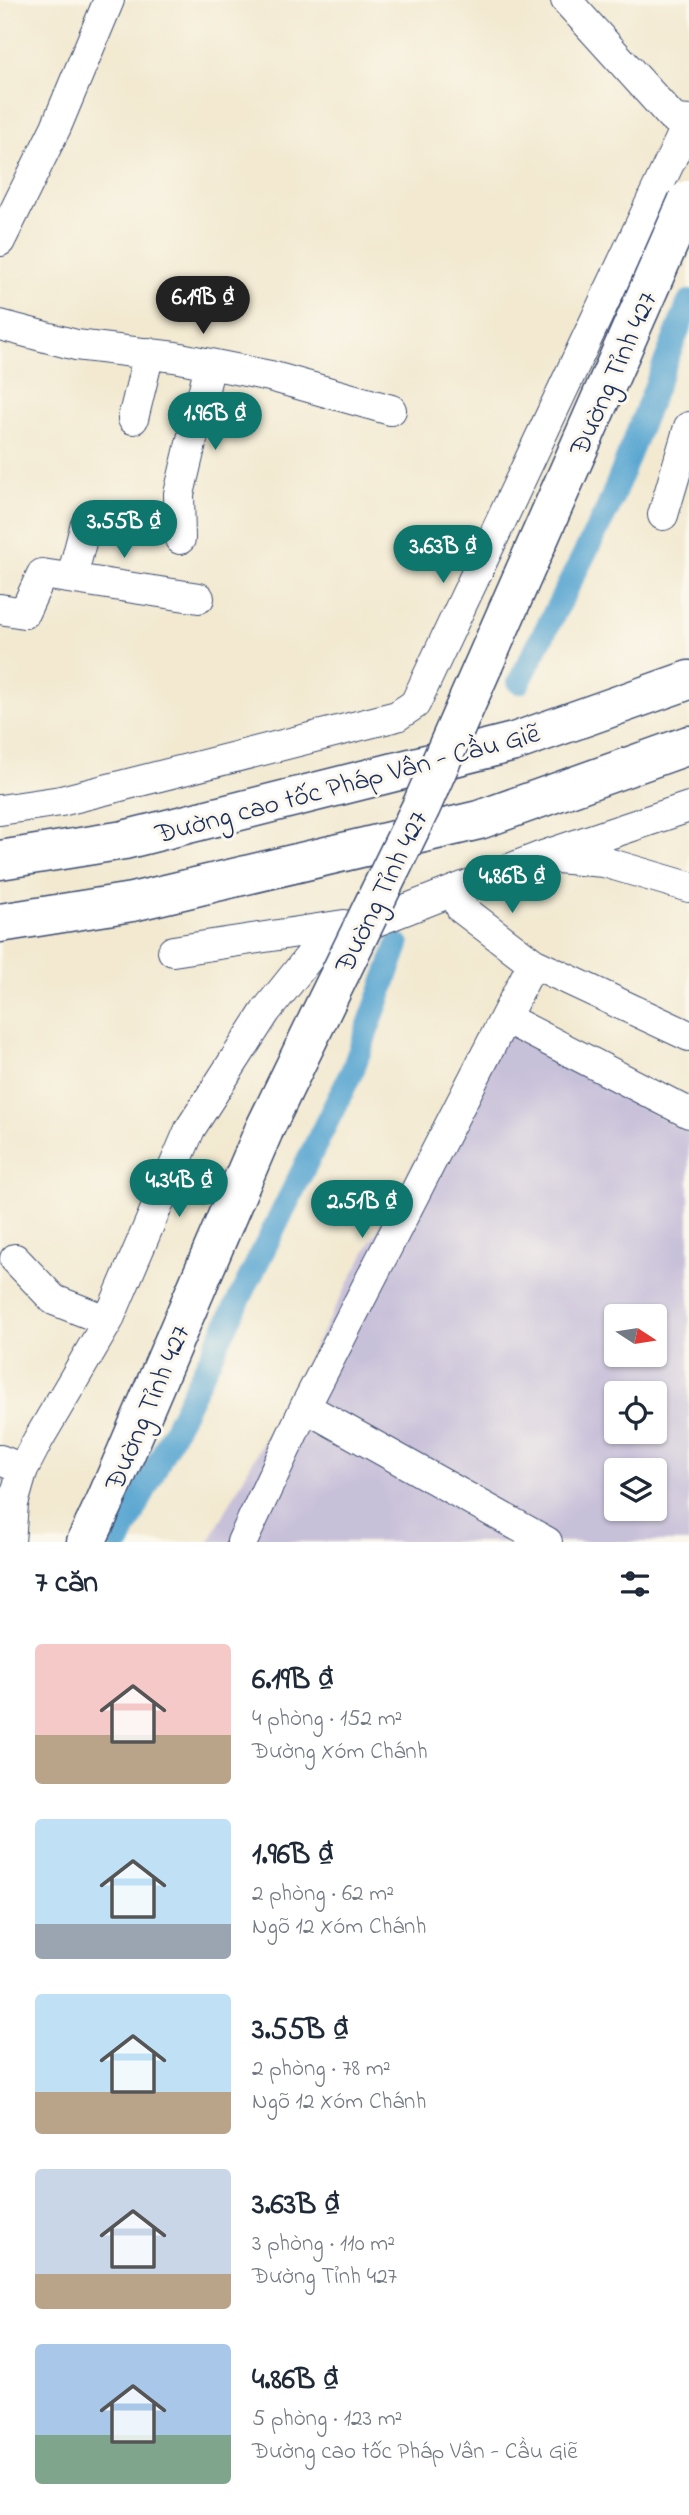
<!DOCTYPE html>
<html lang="vi">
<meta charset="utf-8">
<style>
:root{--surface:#fff;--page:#f6f6f7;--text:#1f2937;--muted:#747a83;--accent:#0f766e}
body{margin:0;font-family:"Indie Flower",sans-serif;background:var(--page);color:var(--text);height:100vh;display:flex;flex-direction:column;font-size:26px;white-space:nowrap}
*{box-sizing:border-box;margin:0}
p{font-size:23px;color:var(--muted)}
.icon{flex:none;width:38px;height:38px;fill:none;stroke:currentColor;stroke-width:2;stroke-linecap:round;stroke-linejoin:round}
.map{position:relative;height:1542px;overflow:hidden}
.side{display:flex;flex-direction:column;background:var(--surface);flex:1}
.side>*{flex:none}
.needle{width:46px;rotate:102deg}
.buttons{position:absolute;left:604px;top:1304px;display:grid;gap:14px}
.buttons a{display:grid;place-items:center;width:63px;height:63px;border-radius:7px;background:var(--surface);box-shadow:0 2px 5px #0004;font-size:35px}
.price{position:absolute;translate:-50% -60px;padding:0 16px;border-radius:24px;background:var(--accent);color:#fff;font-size:23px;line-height:46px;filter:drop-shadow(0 2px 4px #0008)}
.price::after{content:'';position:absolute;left:50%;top:42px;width:21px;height:16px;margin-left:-10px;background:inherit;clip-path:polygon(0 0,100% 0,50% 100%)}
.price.active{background:#222;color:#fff}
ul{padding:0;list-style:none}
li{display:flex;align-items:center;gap:21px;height:175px;padding:0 35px}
li span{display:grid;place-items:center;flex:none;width:196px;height:140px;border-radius:7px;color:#555}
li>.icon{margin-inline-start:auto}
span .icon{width:84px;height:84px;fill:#fffc;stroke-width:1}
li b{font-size:30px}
h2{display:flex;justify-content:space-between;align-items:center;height:84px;padding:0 35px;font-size:30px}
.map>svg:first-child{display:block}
</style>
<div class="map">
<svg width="689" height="1542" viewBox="0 0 689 1542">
<rect width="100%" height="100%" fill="#fbf7ec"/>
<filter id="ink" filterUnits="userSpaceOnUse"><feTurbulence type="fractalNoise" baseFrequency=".0143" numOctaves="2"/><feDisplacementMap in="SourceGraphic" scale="14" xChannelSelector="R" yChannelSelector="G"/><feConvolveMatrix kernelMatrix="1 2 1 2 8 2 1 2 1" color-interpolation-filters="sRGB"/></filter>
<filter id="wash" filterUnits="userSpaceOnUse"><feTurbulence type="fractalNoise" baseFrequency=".00686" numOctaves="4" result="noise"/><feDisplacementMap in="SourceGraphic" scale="28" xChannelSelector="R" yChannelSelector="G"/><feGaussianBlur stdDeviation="1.57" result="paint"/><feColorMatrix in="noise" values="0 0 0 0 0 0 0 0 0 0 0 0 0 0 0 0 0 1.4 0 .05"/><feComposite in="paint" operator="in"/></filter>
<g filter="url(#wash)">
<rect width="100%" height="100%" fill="#f2e9d0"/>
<path fill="#c7c0d9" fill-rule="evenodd" d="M488,1024L689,1133V1542H209ZM616,1316H654V1354H616ZM616,1393H654V1432H616ZM616,1470H654V1508H616Z"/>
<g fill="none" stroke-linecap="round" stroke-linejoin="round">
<path stroke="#58a6d1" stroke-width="24" d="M519,682L608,508L689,302
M119,1542L353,1069L398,945"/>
</g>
</g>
<g filter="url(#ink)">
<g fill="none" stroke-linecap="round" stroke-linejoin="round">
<g stroke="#3b4b6f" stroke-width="32">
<path id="minor" d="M566,0L671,116L677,120L689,121
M0,241L56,127L109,0
M0,325L76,345L175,357L270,376L391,410
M133,419L149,353
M663,515L689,427
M180,539L179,494L210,364
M72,577L85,527
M0,609L24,613L42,574L199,598
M0,810L61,801L397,716L415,704L689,121
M557,858L604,862L689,887
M456,891L461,908L533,963L689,1036
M173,951L344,925
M505,1018L689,1113
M15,1259L54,1300L108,1321
M305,1407L547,1542
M0,1460L23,1469
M10,1542L13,1504L23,1469L38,1440L108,1321L190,1129L266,1011L315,950L379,920L540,857L689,807
M242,1542L305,1407L533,963"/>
</g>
<g stroke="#3b4b6f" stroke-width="41">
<path id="major" d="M86,1542L105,1502L264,1130"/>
</g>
<g stroke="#3b4b6f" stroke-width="41">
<path id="highway" d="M0,860L124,840L514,742L689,680
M0,923L132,902L479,820L689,745"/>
</g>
<use href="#minor" stroke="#fff" stroke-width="30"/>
<use href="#major" stroke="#fff" stroke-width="38"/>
<use href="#highway" stroke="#fff" stroke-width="38"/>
<g stroke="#3b4b6f" stroke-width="41" stroke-linecap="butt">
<path id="major-bridge" d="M264,1130L421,807L688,200"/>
</g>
<use href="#major-bridge" stroke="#fff" stroke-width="38"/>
</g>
</g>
<g text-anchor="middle" stroke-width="6" stroke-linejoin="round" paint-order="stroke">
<g font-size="28" fill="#1b2f5e" stroke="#fbf7ec">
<text transform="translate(612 373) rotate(-66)" y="10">Đường Tỉnh 427</text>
<text transform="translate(347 782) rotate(-15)" y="10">Đường cao tốc Pháp Vân - Cầu Giẽ</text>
<text transform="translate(380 891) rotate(-64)" y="10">Đường Tỉnh 427</text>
<text transform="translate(146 1407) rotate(-67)" y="10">Đường Tỉnh 427</text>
</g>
</g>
</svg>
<div class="buttons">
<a><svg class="needle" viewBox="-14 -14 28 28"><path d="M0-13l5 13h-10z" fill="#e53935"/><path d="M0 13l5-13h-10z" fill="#747a83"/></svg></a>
<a><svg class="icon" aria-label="locate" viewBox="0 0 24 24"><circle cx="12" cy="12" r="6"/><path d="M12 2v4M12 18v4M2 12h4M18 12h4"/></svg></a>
<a><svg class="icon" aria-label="layers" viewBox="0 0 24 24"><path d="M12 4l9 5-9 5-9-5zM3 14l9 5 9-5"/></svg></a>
</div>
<b class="price active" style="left:203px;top:336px">6.19B ₫</b>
<b class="price" style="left:215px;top:452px">1.96B ₫</b>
<b class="price" style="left:124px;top:560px">3.55B ₫</b>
<b class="price" style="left:443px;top:585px">3.63B ₫</b>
<b class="price" style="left:512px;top:915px">4.86B ₫</b>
<b class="price" style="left:179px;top:1219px">4.34B ₫</b>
<b class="price" style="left:362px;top:1240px">2.51B ₫</b>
</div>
<section class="side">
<h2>7 căn<svg class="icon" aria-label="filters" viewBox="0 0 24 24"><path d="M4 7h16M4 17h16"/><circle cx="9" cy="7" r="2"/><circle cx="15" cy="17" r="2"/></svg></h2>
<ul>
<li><span style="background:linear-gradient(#f6c9c9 65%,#b9a48a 0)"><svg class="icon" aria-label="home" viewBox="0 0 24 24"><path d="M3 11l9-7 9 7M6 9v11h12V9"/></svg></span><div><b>6.19B ₫</b><p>4 phòng · 152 m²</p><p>Đường Xóm Chánh</p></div></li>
<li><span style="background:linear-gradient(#bfe0f5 75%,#9aa5b1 0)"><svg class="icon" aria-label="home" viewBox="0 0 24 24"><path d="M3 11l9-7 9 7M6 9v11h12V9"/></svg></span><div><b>1.96B ₫</b><p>2 phòng · 62 m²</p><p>Ngõ 12 Xóm Chánh</p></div></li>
<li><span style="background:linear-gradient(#bfe0f5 70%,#b9a48a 0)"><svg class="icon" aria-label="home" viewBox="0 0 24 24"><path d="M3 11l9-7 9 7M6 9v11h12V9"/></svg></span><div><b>3.55B ₫</b><p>2 phòng · 78 m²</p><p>Ngõ 12 Xóm Chánh</p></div></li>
<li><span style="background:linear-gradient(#c9d6e8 75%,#b9a48a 0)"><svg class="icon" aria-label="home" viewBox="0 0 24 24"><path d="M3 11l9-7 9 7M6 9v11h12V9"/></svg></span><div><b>3.63B ₫</b><p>3 phòng · 110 m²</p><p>Đường Tỉnh 427</p></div></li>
<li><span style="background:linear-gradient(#a9c7e8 65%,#7fa58c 0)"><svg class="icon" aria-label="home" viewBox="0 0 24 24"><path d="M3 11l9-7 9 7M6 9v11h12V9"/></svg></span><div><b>4.86B ₫</b><p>5 phòng · 123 m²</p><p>Đường cao tốc Pháp Vân - Cầu Giẽ</p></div></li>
</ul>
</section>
